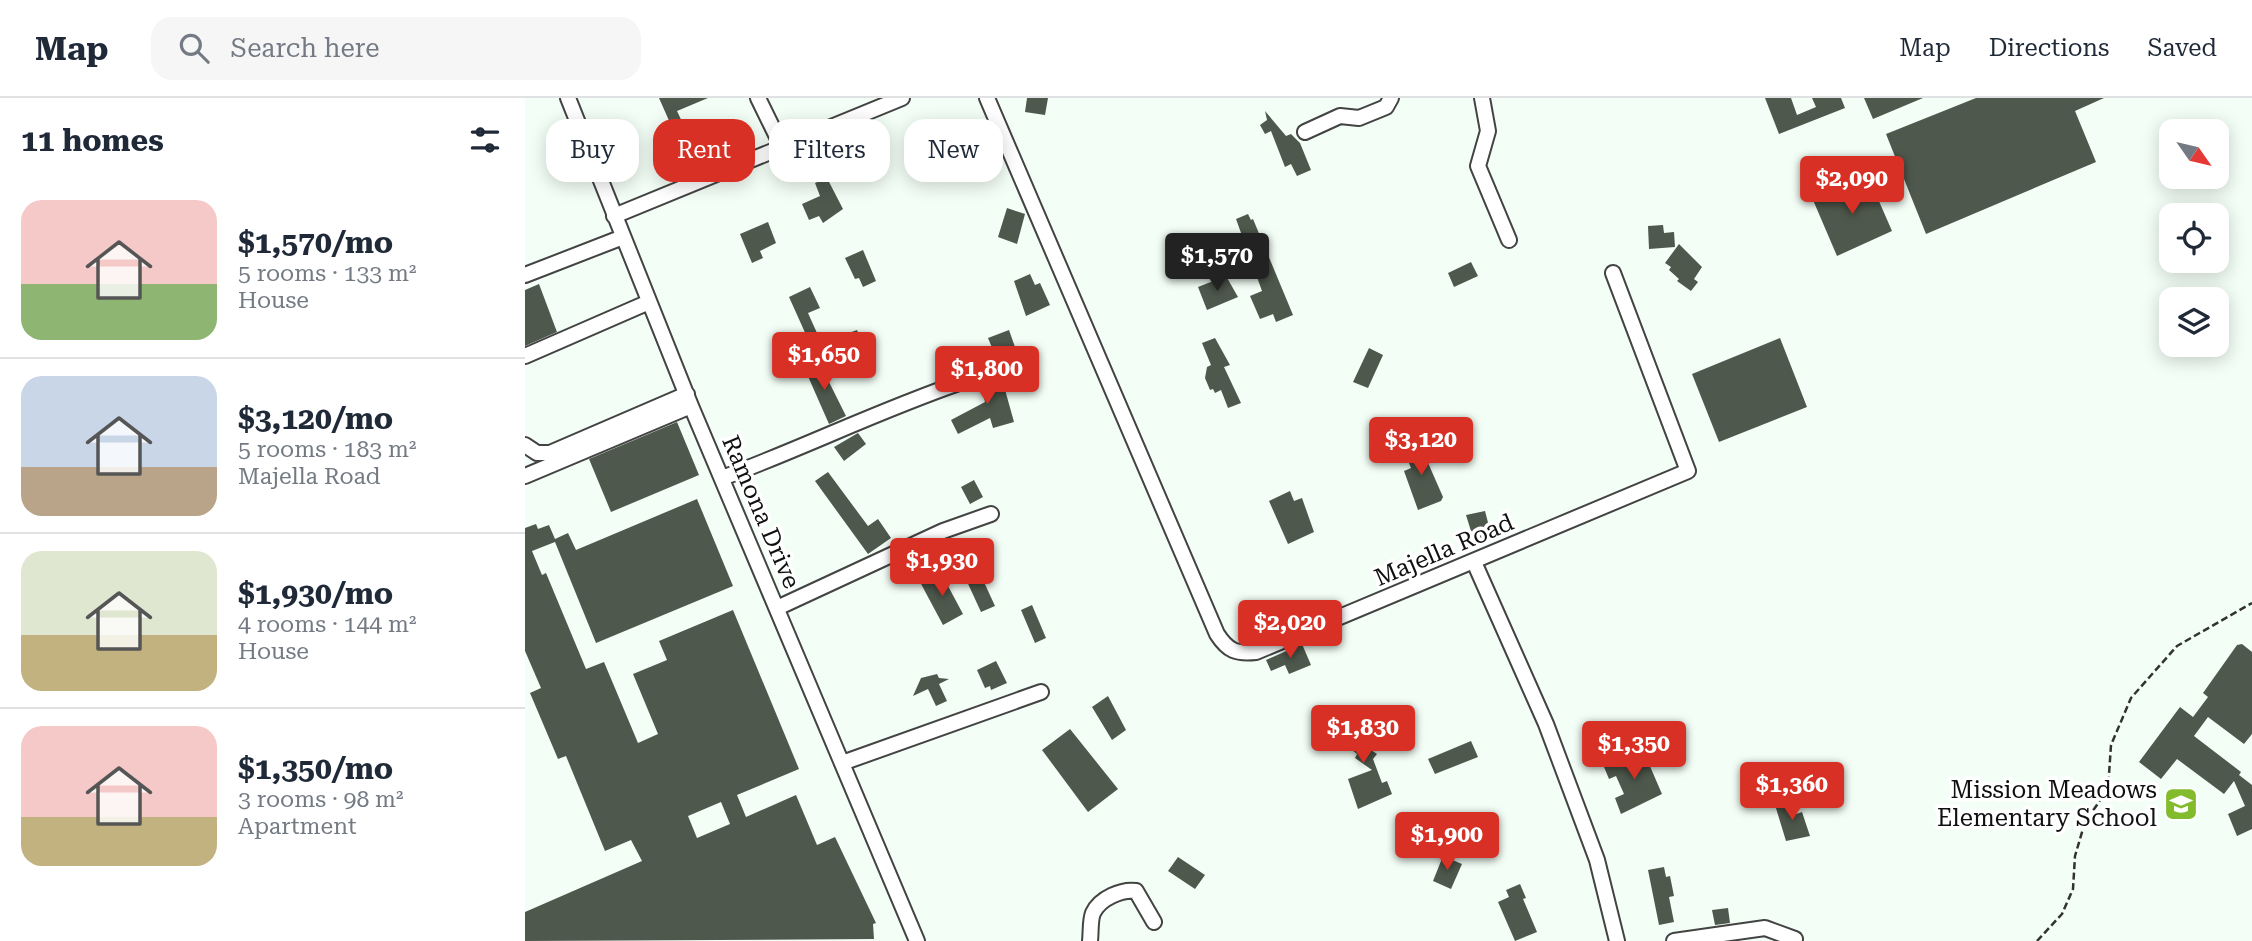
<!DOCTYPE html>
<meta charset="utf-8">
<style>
:root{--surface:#fff;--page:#f6f6f7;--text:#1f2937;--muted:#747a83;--line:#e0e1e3;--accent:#d93025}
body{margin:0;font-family:"Roboto Serif",serif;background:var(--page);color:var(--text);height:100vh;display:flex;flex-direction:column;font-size:26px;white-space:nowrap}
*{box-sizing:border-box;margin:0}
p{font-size:23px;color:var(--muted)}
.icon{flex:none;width:38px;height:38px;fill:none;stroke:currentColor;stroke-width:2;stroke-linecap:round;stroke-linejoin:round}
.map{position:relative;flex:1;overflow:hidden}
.panel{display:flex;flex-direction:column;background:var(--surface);width:525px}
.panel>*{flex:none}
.top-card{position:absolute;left:21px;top:21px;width:665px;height:63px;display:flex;gap:14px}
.needle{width:46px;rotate:124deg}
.fabs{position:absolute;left:1634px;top:21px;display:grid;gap:14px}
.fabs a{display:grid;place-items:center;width:70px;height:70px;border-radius:14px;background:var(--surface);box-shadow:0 4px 18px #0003;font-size:35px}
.price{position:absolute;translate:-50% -60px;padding:0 16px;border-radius:7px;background:var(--accent);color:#fff;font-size:23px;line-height:46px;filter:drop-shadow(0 2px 4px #0008)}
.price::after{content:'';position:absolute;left:50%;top:42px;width:21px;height:16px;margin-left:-10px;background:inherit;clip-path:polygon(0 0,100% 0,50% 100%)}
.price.on{background:#222;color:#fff}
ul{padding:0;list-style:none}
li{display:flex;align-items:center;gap:21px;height:175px;padding:0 21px}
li+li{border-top:2px solid var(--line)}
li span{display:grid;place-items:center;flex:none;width:196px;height:140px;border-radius:21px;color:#555}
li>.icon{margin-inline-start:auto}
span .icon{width:84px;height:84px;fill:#fffc;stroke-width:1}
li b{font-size:30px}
h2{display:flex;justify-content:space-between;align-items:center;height:84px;padding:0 21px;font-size:30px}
.tag{padding:0 24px;border-radius:21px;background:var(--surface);box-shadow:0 4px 18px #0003;font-size:24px;line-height:63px}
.tag.on{background:var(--accent);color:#fff}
header{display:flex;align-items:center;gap:42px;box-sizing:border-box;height:98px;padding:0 35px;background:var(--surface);border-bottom:2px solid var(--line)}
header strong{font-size:33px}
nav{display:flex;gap:38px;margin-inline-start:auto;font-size:24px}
.search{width:490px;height:63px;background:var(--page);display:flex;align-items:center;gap:18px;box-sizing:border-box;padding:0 24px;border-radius:21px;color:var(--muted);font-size:26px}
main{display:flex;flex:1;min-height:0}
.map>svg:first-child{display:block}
</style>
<header>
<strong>Map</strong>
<div class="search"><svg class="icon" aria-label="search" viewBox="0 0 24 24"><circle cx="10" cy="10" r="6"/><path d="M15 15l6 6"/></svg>Search here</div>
<nav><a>Map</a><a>Directions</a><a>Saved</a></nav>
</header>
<main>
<section class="panel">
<h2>11 homes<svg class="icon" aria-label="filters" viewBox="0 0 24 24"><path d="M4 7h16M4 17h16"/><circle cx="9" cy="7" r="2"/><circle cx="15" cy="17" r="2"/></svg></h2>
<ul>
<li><span style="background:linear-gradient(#f6c9c9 60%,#8fb573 0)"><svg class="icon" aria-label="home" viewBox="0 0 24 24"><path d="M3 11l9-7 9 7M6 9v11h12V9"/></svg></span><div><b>$1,570/mo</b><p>5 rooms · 133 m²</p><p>House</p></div></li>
<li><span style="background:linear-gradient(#c9d6e8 65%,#b9a48a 0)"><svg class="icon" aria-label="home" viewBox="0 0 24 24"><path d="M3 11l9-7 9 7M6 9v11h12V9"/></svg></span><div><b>$3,120/mo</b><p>5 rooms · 183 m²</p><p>Majella Road</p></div></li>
<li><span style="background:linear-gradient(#dfe7d0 60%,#c2b280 0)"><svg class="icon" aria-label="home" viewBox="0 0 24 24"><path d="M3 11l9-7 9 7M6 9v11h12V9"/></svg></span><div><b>$1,930/mo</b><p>4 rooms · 144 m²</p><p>House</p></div></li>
<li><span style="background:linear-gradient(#f6c9c9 65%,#c2b280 0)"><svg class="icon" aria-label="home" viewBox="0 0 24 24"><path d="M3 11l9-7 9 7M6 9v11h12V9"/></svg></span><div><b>$1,350/mo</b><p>3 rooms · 98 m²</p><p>Apartment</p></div></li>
</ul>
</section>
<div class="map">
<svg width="1727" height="843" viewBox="0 0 1727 843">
<rect width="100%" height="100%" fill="#f3fef6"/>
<path fill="#4e584c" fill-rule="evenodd" d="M134,0H183L152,13L168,47L157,52Z
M502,0H523L520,17L500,14Z
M1240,0H1266L1272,17L1291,9L1287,0H1316L1320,10L1254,36Z
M1339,0H1398L1348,21Z
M1451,0H1579L1550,13L1571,64L1401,136L1361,36Z
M740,13L761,38L766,36L775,45L786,72L772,78L766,66L760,69L746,33L740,36L735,27L742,22Z
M1343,78L1367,133L1312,158L1288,102Z
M302,80L318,111L298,125L294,118L284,122L277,106L295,98L290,85Z
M482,110L500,116L492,146L473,139Z
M723,116L726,122L728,121L768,217L751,224L748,216L735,221L725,198L737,193L711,121Z
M243,124L251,145L235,153L238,160L227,165L215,136Z
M1138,127L1139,135L1149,134L1150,149L1124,151L1123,128Z
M1154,146L1177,169L1169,181L1173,184L1166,193L1152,183L1154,181L1144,172L1146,169L1140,165Z
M338,152L351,183L338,189L334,180L330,181L320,160Z
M946,164L953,178L929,189L923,175Z
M505,176L510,187L515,185L525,207L501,218L489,183Z
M701,178L713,199L682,212L673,189Z
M14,186L32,234L0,248V192Z
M285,189L295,210L283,215L292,235L282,239L264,199Z
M332,232L346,265L332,270L321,236Z
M484,232L490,249L470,257L463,240Z
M690,240L705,267L699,269L716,305L703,310L696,292L690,295L688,291L685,292L680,280L682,269L686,267L677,245Z
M1255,240L1282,309L1194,344L1167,276Z
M844,250L858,257L843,290L828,284Z
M292,260L321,318L304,326L278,267Z
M467,270L471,285L474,290L479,288L489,324L468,330L465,320L433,336L426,322L460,304L452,275Z
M152,324L174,377L86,414L64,361Z
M333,335L341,346L319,363L309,349Z
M893,342L918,399L916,403L893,412L879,373L886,370L877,348Z
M303,374L343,428L353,421L366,440L343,456L290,383Z
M449,382L458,399L445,406L436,389Z
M765,393L769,403L777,400L789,434L763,446L744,403Z
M172,401L208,488L71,545L30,444L7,453L17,477L21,475L61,571L79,564L113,645L133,636L108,576L142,562L134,543L208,512L274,671L212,697L221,719L271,697L292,747L310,739L351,825L348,826L349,841L0,843V814L117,763L106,742L80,753L41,658L33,661L5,595L16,590L0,553V430L11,426L13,431L24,427L30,441L43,435L51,452ZM196,704L205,726L172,740L163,718Z
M960,413L967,440L949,443L941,417Z
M441,445L466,458L456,462L458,468L453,471L470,508L456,514L427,451Z
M415,473L438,516L418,527L395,484Z
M507,507L521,540L510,545L496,512Z
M777,546L786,567L764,576L760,567L746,573L741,562Z
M1717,546L1727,554V636L1719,646L1683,619L1669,638L1716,674L1714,677L1727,687V731L1712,738L1703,716L1720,708L1709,683L1699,696L1652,661L1636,681L1614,664L1655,609L1668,619L1683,599L1678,595L1712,547Z
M471,563L482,585L466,592L465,588L460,590L452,572Z
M412,576L414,580L424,581L414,586L422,603L411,608L403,591L388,598L396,580Z
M583,598L601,632L587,642L567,609Z
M826,617L844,631L834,644L852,656L848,661L857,685L862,683L867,696L833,711L823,681L847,672L830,660L832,656L809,637Z
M545,631L593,691L563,714L517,652Z
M946,643L953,659L910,676L903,661Z
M1118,652L1137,696L1096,716L1090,700L1099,696L1091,678L1084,681L1079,669Z
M1264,703L1268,717L1277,714L1285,738L1261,743L1250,707Z
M906,722L922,729L920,733L929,737L921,755L893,743L901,725L904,726Z
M918,758L937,766L926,791L908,783Z
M653,759L680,777L670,791L643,773Z
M1139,769L1141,779L1145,778L1149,798L1144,799L1149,824L1134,827L1123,772Z
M995,786L1001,800L998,801L1012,834L990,843L973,804L984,799L981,792Z
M1203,810L1205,825L1190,827L1187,812Z"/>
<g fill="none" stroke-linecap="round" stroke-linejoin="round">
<g stroke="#434343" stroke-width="18">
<path id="minor" d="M43,0L166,308L392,843
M233,0L257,49
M462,0L692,536C703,553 711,556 731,554L1163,373L1088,175
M957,0L963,33L953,68L984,142
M780,34L815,18L834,20L861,9L866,0
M89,118L377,0
M0,177L98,139
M0,258L124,204
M0,347L12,355H25L162,296
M0,378L166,308
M197,380C278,350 355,312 437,284
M949,464L1021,626L1072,762L1092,843
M252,510L418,433L466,416
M317,665L516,594
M565,843C566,835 565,822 568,815C575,800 597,791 611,793L629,824
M1149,843L1240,830L1270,841"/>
</g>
<path stroke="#323232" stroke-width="2.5" stroke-dasharray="7 3.5" stroke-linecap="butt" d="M1512,843L1537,816L1548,791L1550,758L1560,724L1583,691L1586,647L1606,600L1652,548L1727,505"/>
<use href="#minor" stroke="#fff" stroke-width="14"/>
</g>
<defs>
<g id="school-square" transform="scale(1.75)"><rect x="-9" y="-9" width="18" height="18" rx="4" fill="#82bb2c" stroke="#fff"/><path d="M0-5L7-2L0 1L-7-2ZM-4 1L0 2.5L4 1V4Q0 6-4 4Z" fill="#fff"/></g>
</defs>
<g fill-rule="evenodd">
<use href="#school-square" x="1656" y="706"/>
</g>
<g text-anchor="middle" stroke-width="7" stroke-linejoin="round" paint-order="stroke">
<g font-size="24" fill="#101010" stroke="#fff">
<text transform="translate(236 414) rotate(67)" y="8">Ramona Drive</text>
<text transform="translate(919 452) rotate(-23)" y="8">Majella Road</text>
</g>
<g font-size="24" fill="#101010" stroke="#fff" text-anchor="end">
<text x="1632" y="700">Mission Meadows<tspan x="1632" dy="28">Elementary School</tspan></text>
</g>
</g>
</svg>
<div class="fabs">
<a><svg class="needle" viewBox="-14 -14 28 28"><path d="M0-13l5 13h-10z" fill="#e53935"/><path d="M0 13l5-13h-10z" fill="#747a83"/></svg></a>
<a><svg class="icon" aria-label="locate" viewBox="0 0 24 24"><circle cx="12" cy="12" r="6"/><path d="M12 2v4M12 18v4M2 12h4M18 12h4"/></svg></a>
<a><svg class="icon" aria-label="layers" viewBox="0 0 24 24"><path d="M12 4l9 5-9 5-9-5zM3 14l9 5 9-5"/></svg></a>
</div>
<b class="price" style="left:1327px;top:118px">$2,090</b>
<b class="price on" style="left:692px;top:195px">$1,570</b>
<b class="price" style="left:299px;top:294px">$1,650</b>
<b class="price" style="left:462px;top:308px">$1,800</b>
<b class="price" style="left:896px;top:379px">$3,120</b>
<b class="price" style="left:417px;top:500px">$1,930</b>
<b class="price" style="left:765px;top:562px">$2,020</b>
<b class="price" style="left:838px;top:667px">$1,830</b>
<b class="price" style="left:1109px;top:683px">$1,350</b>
<b class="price" style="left:1267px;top:724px">$1,360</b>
<b class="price" style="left:922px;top:774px">$1,900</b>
<div class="top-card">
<a class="tag">Buy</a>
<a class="tag on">Rent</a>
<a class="tag">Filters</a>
<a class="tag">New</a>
</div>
</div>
</main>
